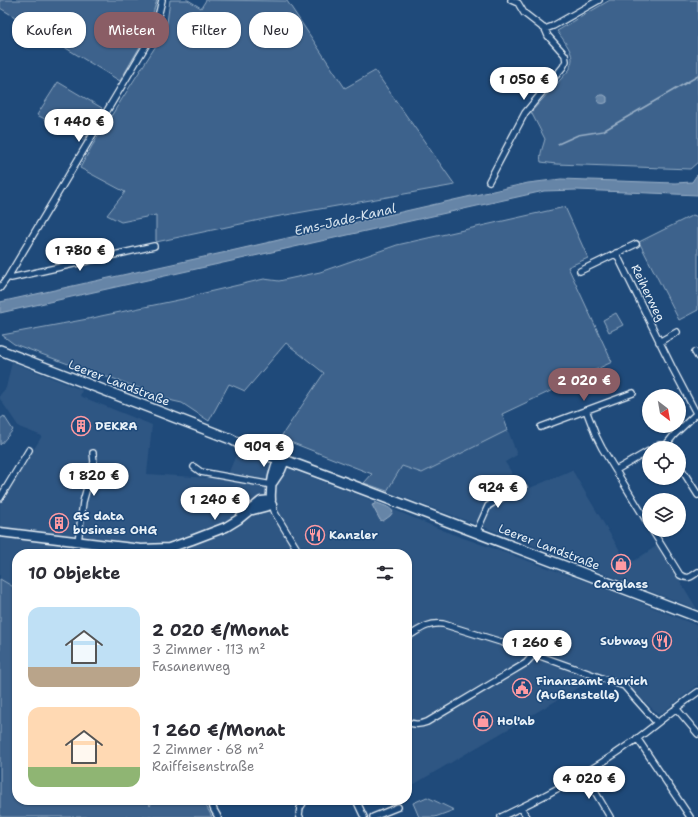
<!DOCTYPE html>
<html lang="de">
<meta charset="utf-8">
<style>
:root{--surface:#fff;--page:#f7f7f7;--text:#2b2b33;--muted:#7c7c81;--accent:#8a5d65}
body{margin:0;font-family:"Shantell Sans",sans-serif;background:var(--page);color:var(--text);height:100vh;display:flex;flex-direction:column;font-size:15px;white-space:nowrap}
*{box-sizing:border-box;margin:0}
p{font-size:13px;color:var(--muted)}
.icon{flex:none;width:22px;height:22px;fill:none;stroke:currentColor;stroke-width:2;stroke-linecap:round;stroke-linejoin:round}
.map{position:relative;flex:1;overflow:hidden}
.sheet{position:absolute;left:12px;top:549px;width:400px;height:256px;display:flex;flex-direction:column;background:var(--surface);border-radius:16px;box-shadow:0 1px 3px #0004}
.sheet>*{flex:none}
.guide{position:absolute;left:12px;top:12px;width:400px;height:36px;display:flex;gap:8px}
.needle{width:26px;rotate:149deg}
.buttons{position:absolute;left:642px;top:389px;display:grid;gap:8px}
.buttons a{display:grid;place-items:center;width:44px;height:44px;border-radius:50%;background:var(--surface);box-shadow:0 1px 3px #0004;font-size:20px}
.price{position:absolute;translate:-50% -34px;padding:0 9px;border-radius:14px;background:#fff;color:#222;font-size:13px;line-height:26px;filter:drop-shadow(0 1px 2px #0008)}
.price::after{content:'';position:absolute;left:50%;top:24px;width:12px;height:9px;margin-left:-6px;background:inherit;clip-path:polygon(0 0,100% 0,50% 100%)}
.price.selected{background:var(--accent);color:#fff}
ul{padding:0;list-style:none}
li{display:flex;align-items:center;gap:12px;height:100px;padding:0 16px}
li span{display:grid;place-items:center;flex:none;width:112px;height:80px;border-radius:12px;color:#555}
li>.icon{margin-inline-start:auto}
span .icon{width:48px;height:48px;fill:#fffc;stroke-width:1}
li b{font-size:17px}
h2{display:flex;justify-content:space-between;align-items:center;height:48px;padding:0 16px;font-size:17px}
.tag{padding:0 14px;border-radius:16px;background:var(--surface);box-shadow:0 1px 3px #0004;font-size:14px;line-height:36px}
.tag.selected{background:var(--accent);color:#fff}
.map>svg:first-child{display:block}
</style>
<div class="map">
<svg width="698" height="817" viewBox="0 0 698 817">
<rect width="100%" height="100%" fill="#1f4a7a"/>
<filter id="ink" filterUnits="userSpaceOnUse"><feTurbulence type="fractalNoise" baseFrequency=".025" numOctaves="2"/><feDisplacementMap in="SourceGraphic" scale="8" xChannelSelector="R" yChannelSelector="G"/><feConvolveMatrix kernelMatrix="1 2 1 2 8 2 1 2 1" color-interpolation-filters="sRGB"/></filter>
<g filter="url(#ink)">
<path fill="#2e5683" d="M12,362L82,390L80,396L152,425L147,474L226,479L238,450L354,493L452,534L607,589L698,626V685L659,715L626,684L600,675L411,786L407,784V554H17V589L0,579V504L42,436L19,427L0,399V395L6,388Z
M508,430L517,455L505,462L523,491L572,470L622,554L634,561L658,545L697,609L597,571L545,550L387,491L402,466L422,473Z"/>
<path fill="#3c628c" stroke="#92aac2" d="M0,0H157L145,38L120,81L0,8Z
M170,0H188L201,8L206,0L287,1L345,88L375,71L455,185L269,218L156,242V215L121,222L107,215L125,192L80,168L92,146L159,41L167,23Z
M610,0H698V162L690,169L556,164L541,162C539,155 543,147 545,139L531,112L570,69C570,66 572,62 572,59C572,50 562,38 557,31Z
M58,82L102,108L84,141L66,130L37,115Z
M565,207L588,258L568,267L612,362L502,414L508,430L422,473L402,466L387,491L364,483L372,474L280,438L324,373L286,343L245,391L229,384L209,421L182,403L173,401L112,378L101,376L14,344L2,335L93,318L101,316L188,298L200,294L264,279L279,281L320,272L397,245Z
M693,215L698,217V310L679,320L639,242Z
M616,313L623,325L609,332L603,320Z
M4,416L13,430L0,445V419Z
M0,579L17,589V800H148L150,806L153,800H203L212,817H0Z
M427,797L454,810L435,817H419L413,803Z"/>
<path fill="#6685a7" stroke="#9ab0c7" d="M600,95H604L607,97V102C604,104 602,104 598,102L597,97Z
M698,175V195L577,190L544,191L0,313V302L222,253L528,183L561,179L675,183L692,182L696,176Z
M375,502C381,505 390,506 393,512L390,516L383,521L380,520L372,505L375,504Z"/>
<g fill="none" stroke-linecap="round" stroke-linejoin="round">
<path stroke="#9ab0c7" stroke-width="1.5" d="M558,144L578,135L603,131L698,76"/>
<g stroke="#e8f1f8" stroke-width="8">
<path id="street" d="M511,0L518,3L524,13L542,27L545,29L553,26L599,0
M489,181L525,113L563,67L566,61L565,55L548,36L545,29
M616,253L673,369L696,413
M580,271L636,244
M8,277L11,278L154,246
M0,288L8,277L148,42C154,29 159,15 162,0
M659,342L677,332
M695,352L698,357
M586,410L596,436L602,448L649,525
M541,427L633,393
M654,448L659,445H666L674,435L698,412
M679,465L698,495
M194,467L201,472L272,485
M616,470L649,451
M0,498L29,450
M271,502L275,513L300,554
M652,530L680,575C688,580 691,577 698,572
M476,533L488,506L514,490L524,488
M78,542L83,502L94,462L93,453
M407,637C419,630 428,622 443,624L501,642L624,686L657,723
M676,708L698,734
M407,722C414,725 420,725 427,722L526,663L534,654
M637,738L690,817
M584,773L610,817
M210,800L214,810L218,817
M356,800L364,817
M521,808L527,817
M300,817L299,815L300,808L305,800
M373,817L398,807
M501,817C548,795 596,769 638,738C658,723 677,707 698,692"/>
</g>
<g stroke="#e8f1f8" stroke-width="11">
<path id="secondary" d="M273,482L281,470L285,460
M253,510L272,505
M0,532L141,549L169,548L192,540L226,527L239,519L261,501L271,500C270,485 273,472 279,458"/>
</g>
<g stroke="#e8f1f8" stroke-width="12">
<path id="primary" d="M0,350L233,440
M229,438C244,446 261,457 279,458L336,479L698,617"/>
</g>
<use href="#street" stroke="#1f4a7a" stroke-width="5.5"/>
<use href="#secondary" stroke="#1f4a7a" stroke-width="8"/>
<use href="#primary" stroke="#1f4a7a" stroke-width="9"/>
</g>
</g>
<defs>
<g id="building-ring" transform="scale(1)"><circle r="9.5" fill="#1f4a7a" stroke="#ff9aa2" stroke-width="1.5"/><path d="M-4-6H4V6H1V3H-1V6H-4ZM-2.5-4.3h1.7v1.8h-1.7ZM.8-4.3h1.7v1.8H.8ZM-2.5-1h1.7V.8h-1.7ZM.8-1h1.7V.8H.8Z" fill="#ff9aa2"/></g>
<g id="restaurant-ring" transform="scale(1)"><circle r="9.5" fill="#1f4a7a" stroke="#ff9aa2" stroke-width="1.5"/><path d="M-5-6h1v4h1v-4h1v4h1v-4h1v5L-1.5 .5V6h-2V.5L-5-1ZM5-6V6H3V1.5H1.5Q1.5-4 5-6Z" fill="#ff9aa2"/></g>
<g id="shop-ring" transform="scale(1)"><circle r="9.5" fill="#1f4a7a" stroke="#ff9aa2" stroke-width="1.5"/><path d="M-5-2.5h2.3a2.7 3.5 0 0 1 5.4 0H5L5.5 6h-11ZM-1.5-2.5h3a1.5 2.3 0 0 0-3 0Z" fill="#ff9aa2"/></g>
<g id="civic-ring" transform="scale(1)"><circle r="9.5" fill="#1f4a7a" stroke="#ff9aa2" stroke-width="1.5"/><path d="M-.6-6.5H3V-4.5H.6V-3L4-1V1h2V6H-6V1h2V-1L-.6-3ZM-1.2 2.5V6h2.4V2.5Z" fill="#ff9aa2"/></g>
</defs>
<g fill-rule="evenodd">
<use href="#building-ring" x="81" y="426"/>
<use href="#building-ring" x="59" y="523"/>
<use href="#restaurant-ring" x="315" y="535"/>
<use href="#shop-ring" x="621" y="564"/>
<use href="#restaurant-ring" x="662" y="641"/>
<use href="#civic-ring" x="522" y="688"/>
<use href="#shop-ring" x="483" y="721"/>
</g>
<g text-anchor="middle" stroke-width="3" stroke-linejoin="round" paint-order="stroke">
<g font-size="12" fill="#e8f1f8" stroke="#1f4a7a">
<text transform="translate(648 293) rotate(64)" y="4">Reiherweg</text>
<text transform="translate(119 383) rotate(21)" y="4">Leerer Landstraße</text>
<text transform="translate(549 547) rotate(21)" y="4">Leerer Landstraße</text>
</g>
<g font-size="12" font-weight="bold" fill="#e8f1f8" stroke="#1f4a7a" text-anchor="start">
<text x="95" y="430">DEKRA</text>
<text x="73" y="520">GS data<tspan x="73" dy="14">business OHG</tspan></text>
<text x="329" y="539">Kanzler</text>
<text x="621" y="588" text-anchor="middle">Carglass</text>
<text x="648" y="645" text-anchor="end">Subway</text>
<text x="536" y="685">Finanzamt Aurich<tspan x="536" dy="14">(Außenstelle)</tspan></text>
<text x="497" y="725">Hol'ab</text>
</g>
<g font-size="13" font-style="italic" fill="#d4e1ec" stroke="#1f4a7a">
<text transform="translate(345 219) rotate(-13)" y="5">Ems-Jade-Kanal</text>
</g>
</g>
</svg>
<div class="buttons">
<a><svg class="needle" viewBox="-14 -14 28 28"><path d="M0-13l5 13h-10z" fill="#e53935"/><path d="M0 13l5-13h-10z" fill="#7c7c81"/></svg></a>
<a><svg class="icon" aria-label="locate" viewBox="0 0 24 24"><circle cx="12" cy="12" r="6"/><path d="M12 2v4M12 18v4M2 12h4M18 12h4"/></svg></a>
<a><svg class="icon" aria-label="layers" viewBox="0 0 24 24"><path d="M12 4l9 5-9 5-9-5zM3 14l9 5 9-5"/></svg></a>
</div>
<b class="price" style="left:524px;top:101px">1 050 €</b>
<b class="price" style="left:79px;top:143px">1 440 €</b>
<b class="price" style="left:80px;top:272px">1 780 €</b>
<b class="price selected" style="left:584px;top:402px">2 020 €</b>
<b class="price" style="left:264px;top:468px">909 €</b>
<b class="price" style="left:94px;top:497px">1 820 €</b>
<b class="price" style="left:498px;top:509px">924 €</b>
<b class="price" style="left:215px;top:521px">1 240 €</b>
<b class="price" style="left:537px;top:664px">1 260 €</b>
<b class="price" style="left:589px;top:800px">4 020 €</b>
<div class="guide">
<a class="tag">Kaufen</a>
<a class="tag selected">Mieten</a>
<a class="tag">Filter</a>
<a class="tag">Neu</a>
</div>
<section class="sheet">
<h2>10 Objekte<svg class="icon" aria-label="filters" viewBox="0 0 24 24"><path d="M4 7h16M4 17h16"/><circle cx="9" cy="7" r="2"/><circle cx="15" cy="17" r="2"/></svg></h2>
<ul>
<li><span style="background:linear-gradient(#bfe0f5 75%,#b9a48a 0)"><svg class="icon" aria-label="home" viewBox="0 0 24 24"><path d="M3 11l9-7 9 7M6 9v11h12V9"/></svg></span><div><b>2 020 €/Monat</b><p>3 Zimmer · 113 m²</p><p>Fasanenweg</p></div></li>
<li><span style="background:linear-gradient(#ffd9b3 75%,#8fb573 0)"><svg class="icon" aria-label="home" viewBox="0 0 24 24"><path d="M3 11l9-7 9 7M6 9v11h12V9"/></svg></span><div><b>1 260 €/Monat</b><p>2 Zimmer · 68 m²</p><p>Raiffeisenstraße</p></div></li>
</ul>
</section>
</div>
